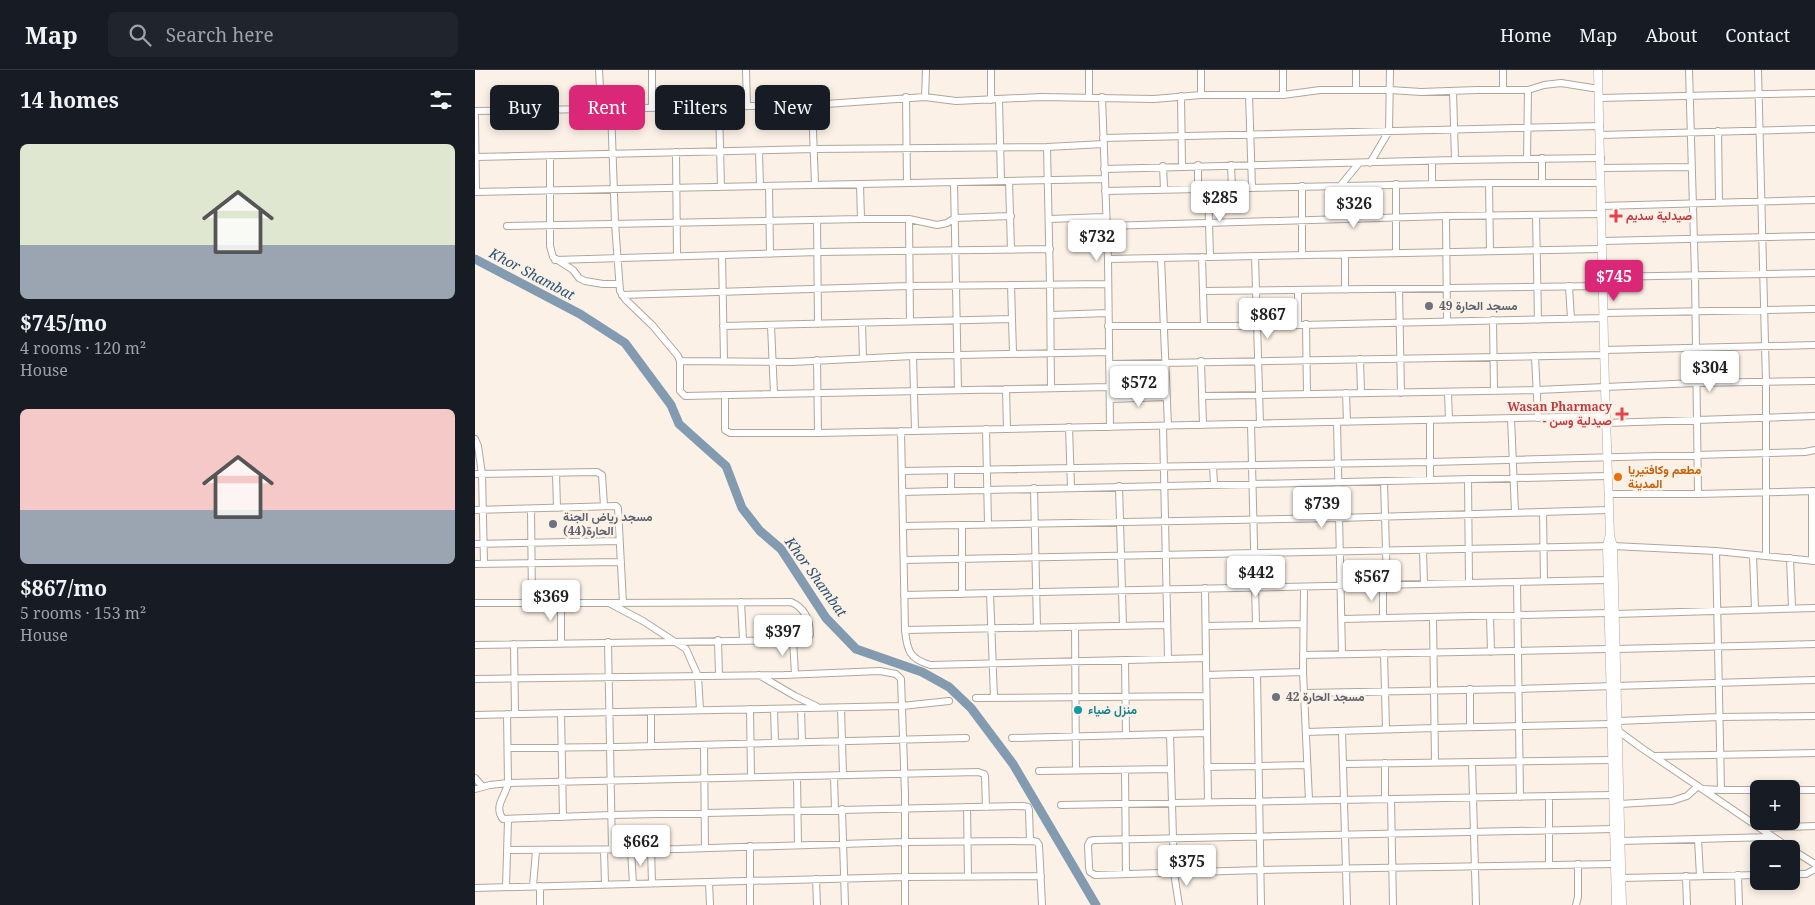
<!DOCTYPE html>
<meta charset="utf-8">
<style>
:root{--surface:#171b24;--page:#20242c;--text:#f1f3f6;--muted:#9ea1a6;--line:#363941;--accent:#db2777}
body{margin:0;font-family:"Noto Serif",Vazirmatn,serif;background:var(--page);color:var(--text);height:100vh;display:flex;flex-direction:column;font-size:19px;white-space:nowrap}
*{box-sizing:border-box;margin:0}
p{font-size:16px;color:var(--muted)}
.icon{flex:none;width:28px;height:28px;fill:none;stroke:currentColor;stroke-width:2;stroke-linecap:round;stroke-linejoin:round}
.map{position:relative;flex:1;overflow:hidden}
.details{display:flex;flex-direction:column;background:var(--surface);width:475px}
.details>*{flex:none}
.banner{position:absolute;left:15px;top:15px;width:475px;height:45px;display:flex;gap:10px}
.controls{position:absolute;left:1275px;top:710px;display:grid;gap:10px}
.controls a{display:grid;place-items:center;width:50px;height:50px;border-radius:8px;background:var(--surface);box-shadow:0 2px 8px #0003;font-size:25px}
.price{position:absolute;translate:-50% -42px;padding:0 11px;border-radius:5px;background:#fff;color:#222;font-size:16px;line-height:32px;filter:drop-shadow(0 1px 2px #0008)}
.price::after{content:'';position:absolute;left:50%;top:30px;width:15px;height:11px;margin-left:-8px;background:inherit;clip-path:polygon(0 0,100% 0,50% 100%)}
.price.active{background:var(--accent);color:#fff}
ul{padding:0;list-style:none}
li{display:grid;align-content:center;gap:10px;height:265px;padding:0 20px}
li span{display:grid;place-items:center;height:155px;border-radius:8px;color:#555}
li>.icon{margin-inline-start:auto}
span .icon{width:90px;height:90px;fill:#fffc;stroke-width:1}
li b{font-size:21px}
h2{display:flex;justify-content:space-between;align-items:center;height:60px;padding:0 20px;font-size:21px}
.tag{padding:0 18px;border-radius:8px;background:var(--surface);box-shadow:0 2px 8px #0003;font-size:18px;line-height:45px}
.tag.active{background:var(--accent);color:#fff}
header{display:flex;align-items:center;gap:30px;box-sizing:border-box;height:70px;padding:0 25px;background:var(--surface);border-bottom:1px solid var(--line)}
header strong{font-size:24px}
nav{display:flex;gap:28px;margin-inline-start:auto;font-size:18px}
.search{width:350px;height:45px;background:var(--page);display:flex;align-items:center;gap:12px;box-sizing:border-box;padding:0 18px;border-radius:8px;color:var(--muted);font-size:19px}
main{display:flex;flex:1;min-height:0}
.map>svg:first-child{display:block}
</style>
<header>
<strong>Map</strong>
<div class="search"><svg class="icon" aria-label="search" viewBox="0 0 24 24"><circle cx="10" cy="10" r="6"/><path d="M15 15l6 6"/></svg>Search here</div>
<nav><a>Home</a><a>Map</a><a>About</a><a>Contact</a></nav>
</header>
<main>
<section class="details">
<h2>14 homes<svg class="icon" aria-label="filters" viewBox="0 0 24 24"><path d="M4 7h16M4 17h16"/><circle cx="9" cy="7" r="2"/><circle cx="15" cy="17" r="2"/></svg></h2>
<ul>
<li><span style="background:linear-gradient(#dfe7d0 65%,#9aa5b1 0)"><svg class="icon" aria-label="home" viewBox="0 0 24 24"><path d="M3 11l9-7 9 7M6 9v11h12V9"/></svg></span><div><b>$745/mo</b><p>4 rooms · 120 m²</p><p>House</p></div></li>
<li><span style="background:linear-gradient(#f6c9c9 65%,#9aa5b1 0)"><svg class="icon" aria-label="home" viewBox="0 0 24 24"><path d="M3 11l9-7 9 7M6 9v11h12V9"/></svg></span><div><b>$867/mo</b><p>5 rooms · 153 m²</p><p>House</p></div></li>
</ul>
</section>
<div class="map">
<svg width="1340" height="835" viewBox="0 0 1340 835">
<rect width="100%" height="100%" fill="#fbf1e6"/>
<g fill="none" stroke-linecap="round" stroke-linejoin="round">
<path stroke="#839bb0" stroke-width="9" d="M0,189L105,244L150,273L196,335L204,354L251,396L267,438L285,461L306,479L351,548L381,579L447,602L474,617L496,638L538,694L621,835"/>
<g stroke="#b0a69b" stroke-width="8">
<path id="minor" d="M124,0L126,39
M177,0V38
M271,0L272,36
M516,0V30
M614,0V28
M726,0V25
M881,0V20
M1028,0V20
M1214,0L1220,206L1223,424
M1283,0L1291,312V486
M978,21L980,90
M774,25L777,117
M808,25V0
M706,26L707,96
M431,27L432,113
M450,27L451,0
M627,27L633,189L635,357
M1124,28L1340,23
M524,30L526,111
M337,35L340,114
M244,36L246,117
M136,38L140,153L145,221L150,229L178,256L203,286L205,291V321L210,326L635,317
M0,41L337,35L450,27L481,31L566,27L679,29L726,25H808L845,20H915L946,22L1002,20H1053L1069,15L1086,13L1124,19
M0,46L1,122
M1243,61L1244,132
M1125,65L1340,59
M628,68L1125,56
M572,77L575,214L576,318
M284,81L285,116
M201,82L202,186
M75,86V176L78,187L98,200L104,208L110,211L128,214H144
M0,87L339,79L572,77L629,74
M1067,88V113
M1052,89L1053,20
M895,93L914,61L915,0
M723,95V119
M756,95L757,118
M688,96L689,119
M1126,98L1216,97
M629,99L980,90L1126,88
M534,111L536,180
M479,112L483,320
M1014,113L1015,181
M385,114L386,149
M921,114V183
M957,114V91
M866,115L884,93
M294,116L295,184
M827,116V185
M733,118L735,187
M630,121L1014,113H1126
M0,122L629,109
M1126,136L1340,130
M1061,145L1063,250
M971,146L972,251
M434,149L435,251
M574,149L630,147
M342,150L343,254
M32,156L386,149H434L462,155L472,153L480,148L536,146
M631,156L971,146L1126,144
M1127,171L1340,166
M870,184V220
M247,185L249,290
M780,186L785,354
M727,187L729,256
M686,188L693,356
M633,189L1127,179
M80,190L343,182L575,179
M1128,207L1340,203
M536,215L538,283
M1094,216L1096,249
M924,219L926,323
M728,221L1128,216
M823,221V255
M147,225L434,216L633,214
M1128,243L1340,239
M576,245L633,243
M1018,250L1019,321
M387,253L388,288
M831,254L832,324
M296,255L299,324
M248,256L537,249
M633,256H782L1128,248
M1129,280L1340,275
M438,286L440,361
M1060,286L1063,348
M885,289L886,323
M342,290L343,363
M205,291L317,292L438,286L634,282
M726,291L728,355
M634,294L1129,285
M531,319L532,359
M973,322L974,350
M871,323L872,352
M250,325V360L255,363H343L1131,346
M727,326L1062,320L1221,313L1340,311
M635,329L692,327
M1036,348L1040,442
M955,350V410
M862,352L867,584
M1131,353L1340,346
M776,354L781,555
M688,356L693,589
M594,357L596,417
M511,359L513,454
M426,361L430,560L692,555
M0,369L3,376L7,404L9,493
M738,396L739,414
M427,401L955,392L1330,382L1340,380
M476,401V421
M81,403L82,438
M0,404L122,402L127,405L129,436
M993,409L994,513
M909,411L912,515
M644,416L648,556
M559,418L562,558
M427,422L1132,406
M1133,424H1223L1340,421
M56,439L57,532
M0,440L141,436L143,438L148,533
M1068,442L1069,511
M487,455V524
M428,456L863,448L1133,440
M0,474L144,471
M948,480L949,514
M1278,485L1280,539
M1315,488L1317,538
M429,490L1138,476L1241,481L1340,491
M1337,491V421
M0,494L146,492
M1042,512L1045,727
M908,515V548
M829,517L828,602L834,730
M730,518L733,732
M515,523L519,628
M429,525L1133,510
M86,532V573
M266,532L268,570
M0,533H134L168,551L211,579L223,606L225,640
M1140,544L1340,538
M1015,546L1016,582
M958,548L960,692
M867,549L1134,543
M731,556L828,554
M600,557L601,701
M430,560C432,581 435,589 455,595L731,588
M243,570L244,605
M318,570L320,604
M133,572L137,780
M39,574L40,644
M0,575L318,570L331,568L335,565C335,550 330,538 316,532L134,533
M1141,579L1340,574
M909,583L911,659
M828,585L1134,579
M650,590L651,665
M782,604L786,835
M284,605L320,626L341,636
M731,605L828,602
M0,609L309,605L405,601L421,604L426,609L430,724V835
M995,619V657
M829,623L1043,619L1340,610
M501,628L731,626
M326,638L327,672
M366,638L368,705
M275,639L276,707
M299,639L300,673
M176,642V676
M86,643L88,747
M32,644L33,713C31,726 18,736 28,749L136,745L548,736L553,737L554,740L555,771
M0,645L427,636L474,631
M1142,651L1245,647L1340,646
M1142,660L1168,679L1316,779
M867,661L872,835
M831,662L959,658L1136,654
M695,664L699,803L704,835
M537,668L731,663
M229,675L230,778
M33,678L141,677L491,668
M1180,686L1340,683
M997,692L1001,835
M910,693V729
M869,694L1137,690
M732,697L832,695
M650,700L651,804
M564,701L696,699
M322,706L323,775
M359,706L360,740
M0,708L7,716
M0,719L15,715L33,713L503,702L509,704L510,706L511,737
M1228,719L1246,720L1241,481
M1246,720H1284
M1316,720H1340
M1074,726V794
M916,729L918,835
M1144,734L1197,731L1212,726L1223,716
M586,735L1138,725
M492,737L493,806
M367,739L370,835
M1285,758L1340,756
M1139,759L619,770L615,771L613,775L614,798L615,802L620,805L786,800L1140,794
M1223,769L1225,806
M1145,771L1297,767
M275,776V835
M176,779L177,813
M1316,779L1340,794
M33,780L204,779L430,772L558,771L562,772L564,775L567,835
M129,780L130,814
M156,780L158,814
M1316,804H1331L1340,799
M1263,805L1264,835
M1211,806L1212,835
M1146,808L1284,805
M341,809L342,835
M234,812L235,835
M58,816L61,781
M31,817L33,750
M0,818L430,807L566,806
M65,835V816
M1101,835L1103,827V794"/>
</g>
<g stroke="#b0a69b" stroke-width="9">
<path id="major" d="M1123,0L1130,318L1135,466L1138,476L1147,835
M1134,468L1132,476L1141,835"/>
</g>
<use href="#minor" stroke="#fff" stroke-width="6"/>
<use href="#major" stroke="#fff" stroke-width="8"/>
</g>
<g fill="#e0444e" stroke="#fbf1e6" stroke-width="2">
<path d="M1138.5 138.5h5v5h5v5h-5v5h-5v-5h-5v-5h5z"/>
<path d="M1144.5 336.5h5v5h5v5h-5v5h-5v-5h-5v-5h5z"/>
</g>
<g fill="#6b7280" stroke="#fbf1e6" stroke-width="2">
<circle cx="954" cy="236" r="5"/>
<circle cx="78" cy="454" r="5"/>
<circle cx="801" cy="627" r="5"/>
</g>
<circle fill="#e8710a" stroke="#fbf1e6" stroke-width="2" cx="1143" cy="407" r="5"/>
<circle fill="#0f9aa8" stroke="#fbf1e6" stroke-width="2" cx="603" cy="640" r="5"/>
<g text-anchor="middle" stroke-width="5" stroke-linejoin="round" paint-order="stroke">
<g font-size="12" font-weight="bold" fill="#be3a42" stroke="#fbf1e6" text-anchor="start">
<text x="1151" y="150">صيدلية سديم</text>
<text x="1137" y="341" text-anchor="end">Wasan Pharmacy<tspan x="1137" dy="14">- صيدلية وسن</tspan></text>
</g>
<g font-size="12" font-weight="bold" fill="#5b616d" stroke="#fbf1e6" text-anchor="start">
<text x="964" y="240">مسجد الحارة 49</text>
<text x="88" y="451">مسجد رياض الجنة<tspan x="88" dy="14">الحارة(44)</tspan></text>
<text x="811" y="631">مسجد الحارة 42</text>
</g>
<g font-size="12" font-weight="bold" fill="#c56008" stroke="#fbf1e6" text-anchor="start">
<text x="1153" y="404">مطعم وكافتيريا<tspan x="1153" dy="14">المدينة</tspan></text>
</g>
<g font-size="12" font-weight="bold" fill="#0d838f" stroke="#fbf1e6" text-anchor="start">
<text x="613" y="644">منزل ضياء</text>
</g>
<g font-size="14" font-style="italic" fill="#2c5375" stroke="#fbf1e6">
<text transform="translate(57 204) rotate(28)" y="5">Khor Shambat</text>
<text transform="translate(341 507) rotate(54)" y="5">Khor Shambat</text>
</g>
</g>
</svg>
<div class="controls">
<a>+</a>
<a>−</a>
</div>
<b class="price" style="left:745px;top:153px">$285</b>
<b class="price" style="left:879px;top:159px">$326</b>
<b class="price" style="left:622px;top:192px">$732</b>
<b class="price active" style="left:1139px;top:232px">$745</b>
<b class="price" style="left:793px;top:270px">$867</b>
<b class="price" style="left:1235px;top:323px">$304</b>
<b class="price" style="left:664px;top:338px">$572</b>
<b class="price" style="left:847px;top:459px">$739</b>
<b class="price" style="left:781px;top:528px">$442</b>
<b class="price" style="left:897px;top:532px">$567</b>
<b class="price" style="left:76px;top:552px">$369</b>
<b class="price" style="left:308px;top:587px">$397</b>
<b class="price" style="left:166px;top:797px">$662</b>
<b class="price" style="left:712px;top:817px">$375</b>
<div class="banner">
<a class="tag">Buy</a>
<a class="tag active">Rent</a>
<a class="tag">Filters</a>
<a class="tag">New</a>
</div>
</div>
</main>
